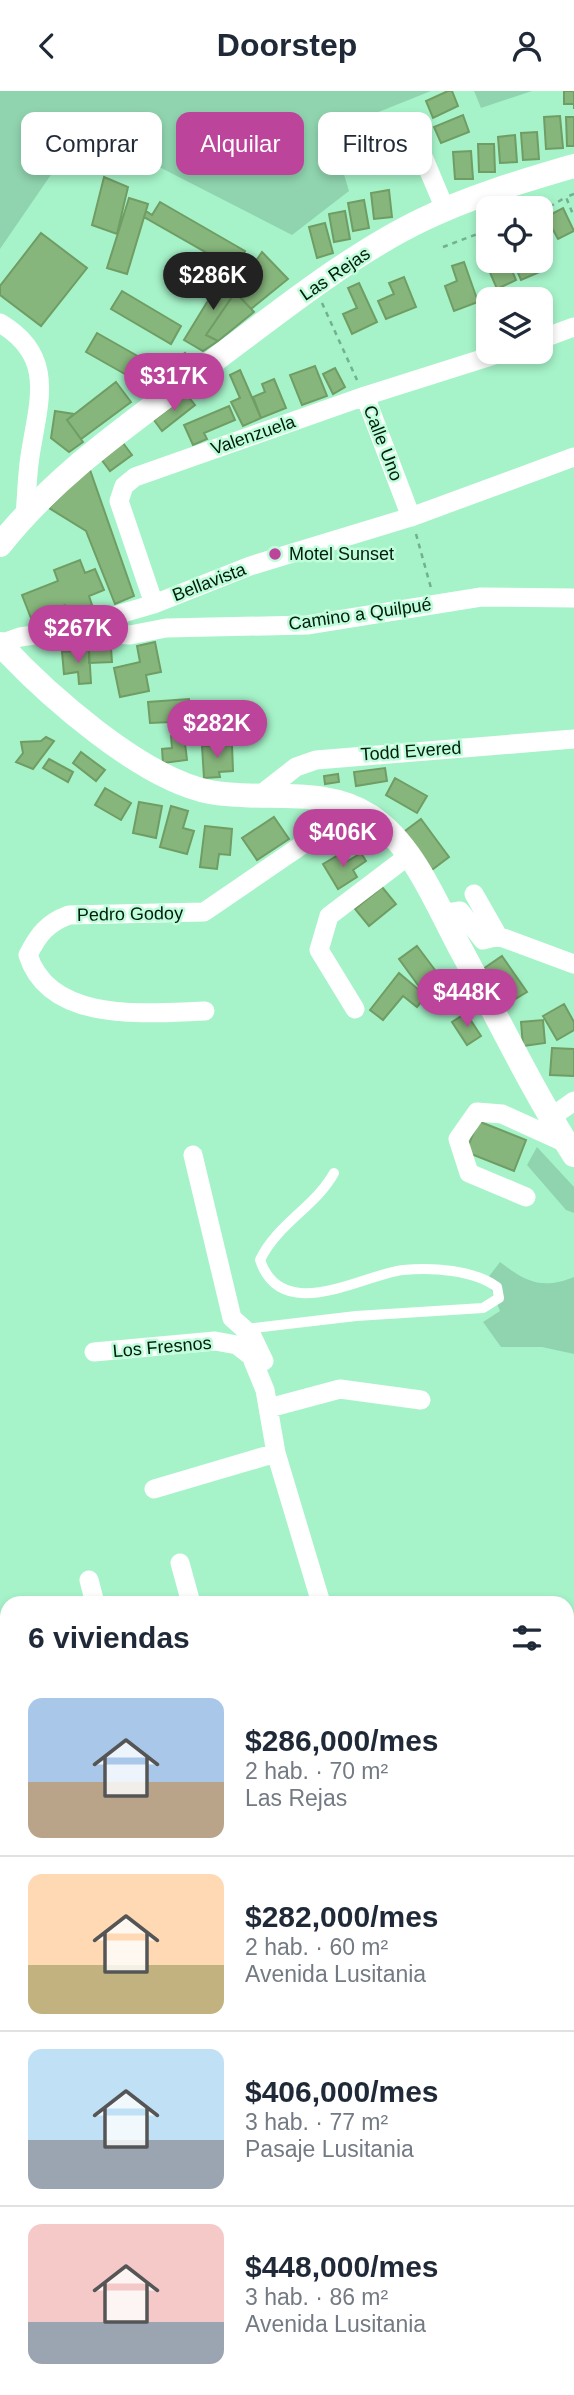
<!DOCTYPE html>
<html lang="es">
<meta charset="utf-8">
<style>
:root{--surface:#fff;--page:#f2f2f3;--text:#1f2937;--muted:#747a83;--line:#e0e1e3;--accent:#bc459b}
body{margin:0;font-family:Helvetica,sans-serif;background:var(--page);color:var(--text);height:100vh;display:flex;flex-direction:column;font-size:26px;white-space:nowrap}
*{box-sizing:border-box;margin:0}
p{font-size:23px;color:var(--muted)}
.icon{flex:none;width:38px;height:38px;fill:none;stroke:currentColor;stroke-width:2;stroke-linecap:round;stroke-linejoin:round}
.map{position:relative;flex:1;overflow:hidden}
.side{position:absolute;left:0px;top:1505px;width:574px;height:800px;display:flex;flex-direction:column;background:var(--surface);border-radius:21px 21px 0 0;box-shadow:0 4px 10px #0003}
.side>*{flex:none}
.guide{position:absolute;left:21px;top:21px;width:532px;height:63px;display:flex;gap:14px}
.tools{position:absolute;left:476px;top:105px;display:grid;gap:14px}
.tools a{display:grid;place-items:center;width:77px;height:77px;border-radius:14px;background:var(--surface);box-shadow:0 4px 10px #0003;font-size:35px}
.price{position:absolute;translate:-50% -60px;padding:0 16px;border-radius:24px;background:var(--accent);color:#fff;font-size:23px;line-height:46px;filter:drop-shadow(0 2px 4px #0008)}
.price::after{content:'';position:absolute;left:50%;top:42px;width:21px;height:16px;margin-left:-10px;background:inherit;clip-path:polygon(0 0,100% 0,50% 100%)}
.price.selected{background:#222;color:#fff}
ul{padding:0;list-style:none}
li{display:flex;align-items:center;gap:21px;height:175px;padding:0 28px}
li+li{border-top:2px solid var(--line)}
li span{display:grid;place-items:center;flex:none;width:196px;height:140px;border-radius:14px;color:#555}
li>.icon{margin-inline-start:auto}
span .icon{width:84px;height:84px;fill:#fffc;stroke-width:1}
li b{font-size:30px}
h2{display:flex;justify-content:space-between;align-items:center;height:84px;padding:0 28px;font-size:30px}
.pill{padding:0 24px;border-radius:14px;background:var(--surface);box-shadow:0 4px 10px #0003;font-size:24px;line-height:63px}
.pill.selected{background:var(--accent);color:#fff}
header{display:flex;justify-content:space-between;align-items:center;height:91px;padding:0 28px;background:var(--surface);font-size:32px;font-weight:600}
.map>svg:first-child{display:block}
</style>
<header><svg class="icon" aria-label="back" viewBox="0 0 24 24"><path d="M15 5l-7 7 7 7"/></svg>Doorstep<svg class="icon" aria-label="person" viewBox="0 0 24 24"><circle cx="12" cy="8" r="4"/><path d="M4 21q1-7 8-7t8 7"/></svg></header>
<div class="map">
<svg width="574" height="2304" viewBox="0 0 574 2304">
<rect width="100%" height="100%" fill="#a6f3c9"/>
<path fill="#90d4af" d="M0,0H431L331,40L349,100L292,144L83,37L0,158Z
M474,0H532L481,17Z
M537,1056L574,1096V1122L566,1119L527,1074Z
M500,1171C526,1191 542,1199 574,1186V1263L542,1256H501L483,1231L500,1220L487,1188Z
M0,2095L7,2127V2298H44L46,2304H0Z
M574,2151V2193L567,2194V2152Z"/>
<path fill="#87b67c" stroke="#6f9d64" stroke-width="2" d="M448,0H452L458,15L433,27L426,10Z
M564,0H574V18V13H564Z
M414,23L425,43L409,52L398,32Z
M463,24L469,41L441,52L434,36Z
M560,25L563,57L546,58L544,26Z
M566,26H574V55H567Z
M537,41L539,68L523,69L521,42Z
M515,44L517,71L500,72L498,46Z
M392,52L401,69L376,83L367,66Z
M478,53H494L495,81H479Z
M471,60L473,88H455L453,61Z
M104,86L128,96L117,143L92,134Z
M389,99L392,126L374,128L371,102Z
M129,107L148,113L127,183L107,177Z
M364,109L369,137L353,140L348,112Z
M160,111L245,160L235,178L144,126L146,120L152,124Z
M563,117L574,140L558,148L546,126Z
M345,120L350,148L334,151L329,123Z
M325,132L333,162L317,167L309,136Z
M41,142L87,177L41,235L0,204V195Z
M483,148L488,170H508L516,189L497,198L477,151Z
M262,161L288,188L251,218L235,201Z
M513,170H538L542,180L521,189Z
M464,171L478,211L454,220L445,195L457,190L452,175Z
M226,180L243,190L206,244L218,250L203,260L184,249Z
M404,186L416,216L386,228L378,210L394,203L389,192Z
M359,192L377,231L352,243L343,223L357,217L348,197Z
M122,200L181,235L171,253L111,218Z
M235,201L254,221L218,250L206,244Z
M97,242L157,276L146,295L86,261Z
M185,262L192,270L164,292L158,284Z
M315,275L327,305L302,314L290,284Z
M335,277L345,296L333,303L323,283Z
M240,279L261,327L243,335L231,311L240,307L230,284Z
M274,288L286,317L261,327L253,306L265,301L262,293Z
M116,291L131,311L81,348L67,329Z
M187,304L195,314L162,340L154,329Z
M229,315L235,329L204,342L207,348L193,354L184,334Z
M55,320L74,323L67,329L83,351L69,361L51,347Z
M123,352L132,364L110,380L101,368Z
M89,376L134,505L115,513L86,440L49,417Z
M80,469L85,482L95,478L104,499L89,505L92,514L68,523L65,514L31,527L22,504L58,490L54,479Z
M155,551L161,581L146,584L149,600L120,606L114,577L140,571L137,555Z
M111,557L112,571L89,572V559Z
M89,559L91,592L79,593L78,581L64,583L62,561Z
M189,608L191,637L173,638L172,631L150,632L148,611Z
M184,644L187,669L163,672L162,658L172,657L171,645Z
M46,646L54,650L33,678L16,671L23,662L21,651L41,650Z
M232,654L233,680L219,681L220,686L204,687L202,655Z
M81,661L105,679L96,690L73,672Z
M49,668L73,681L68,691L43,677Z
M385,677L387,690L356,695L354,681Z
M338,683L339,691L325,693L324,685Z
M395,687L427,705L417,722L386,704Z
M105,697L131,712L121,729L95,714Z
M139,711L162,715L156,747L133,742Z
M171,715L188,720L183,737L194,740L187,763L160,756Z
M274,726L289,748L257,769L242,747Z
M421,728L449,766L429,781L401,743Z
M205,735L232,738L230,764L219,763L217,778L200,776Z
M361,762L366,770L353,779L357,786L338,798L323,773L340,763L346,771Z
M382,796L396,813L369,835L355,818Z
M417,855L444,891L426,905L399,868Z
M502,865L527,901L507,913L483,878Z
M399,882L426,905L417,916L403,905L383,929L370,919Z
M564,913L574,931V939L557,949L543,925Z
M466,922L481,945L467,954L452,931Z
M543,929L545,952L523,955L521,931Z
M552,957L574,958V985L550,984Z
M478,1030L526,1049L514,1080L466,1061Z
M567,1793L571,1795L574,1807L567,1809Z
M574,1833V1855L569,1834Z
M574,2051V2075L567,2077V2054Z
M574,2202V2241H571L567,2203Z
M107,2298H148L149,2301L108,2304Z
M240,2298H256L257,2304H238L242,2303Z
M261,2298H292L294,2304H263Z
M312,2298H334L335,2304H313Z
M340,2298H366L349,2304H344Z"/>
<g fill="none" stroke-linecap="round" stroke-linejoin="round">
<path stroke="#72b08e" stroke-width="2.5" stroke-dasharray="5 5" stroke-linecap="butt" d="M574,103L566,106L574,126
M541,121L566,106
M443,156L488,139
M322,212L357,289
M416,443L431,497"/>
<path stroke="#fff" stroke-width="10" d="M246,1238L356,1225L483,1217L499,1207L497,1196C474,1179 432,1176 403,1179C364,1183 282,1235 260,1169C277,1133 315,1116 334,1082"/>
<path stroke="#fff" stroke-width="19" d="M419,56L445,118
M0,232C54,264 40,306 31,359C27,380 27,403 25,424
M541,248L574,236
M365,305L411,426
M154,513L119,410L124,395L135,386L365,305L504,261
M74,541L130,544L166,537L307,534L481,506L574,507
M0,553L20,546L62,540L154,513L250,475L411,426L574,366
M259,705L296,676L316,669L574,648
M474,803L498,845L574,873
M441,823L460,820L483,849L498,845
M355,918L319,859L329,825L408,765
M205,920C147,922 50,933 28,864C38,844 47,832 69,824L204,821L302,754L325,747L387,738
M550,1027L574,1010
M193,1064L232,1227L252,1245L264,1270
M526,1106L469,1082L458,1048L477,1021L502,1023L566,1052
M94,1261L215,1250L237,1254L251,1265L265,1299L276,1362L321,1512
M269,1317L340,1298L421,1309
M154,1398L276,1362
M180,1472L191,1512
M89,1489L95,1512
M0,1539L7,1537
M0,1586L7,1584
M567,1610L574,1614
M567,1633L574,1661
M0,1718L7,1716
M0,1894L7,1892
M567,1897L574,1896
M0,1944L7,1979
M70,2298L71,2304
M446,2298L448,2304"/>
<path stroke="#fff" stroke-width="24" d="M0,454C59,380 133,331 208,274C274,225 350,163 424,128C471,105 523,90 574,75
M0,553C47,604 142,688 210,701C262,711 324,694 370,725C413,753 436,812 459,855C497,925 531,997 574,1064"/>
<path stroke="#fff" stroke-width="32" d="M531,2304L556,2298"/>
</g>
<circle fill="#bc459b" stroke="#c0fddb" stroke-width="2.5" cx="275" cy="463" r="7"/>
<g text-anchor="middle" stroke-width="5" stroke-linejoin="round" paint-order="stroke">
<g font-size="18" fill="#001d0e" stroke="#c0fddb">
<text transform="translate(335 183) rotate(-34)" y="6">Las Rejas</text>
<text transform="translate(253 344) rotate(-19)" y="6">Valenzuela</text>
<text transform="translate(383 352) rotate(69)" y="6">Calle Uno</text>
<text transform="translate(209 491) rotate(-21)" y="6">Bellavista</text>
<text transform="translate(360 523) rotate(-8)" y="6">Camino a Quilpué</text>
<text transform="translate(411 660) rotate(-4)" y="6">Todd Evered</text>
<text transform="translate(130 823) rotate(-1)" y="6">Pedro Godoy</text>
<text transform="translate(162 1256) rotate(-5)" y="6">Los Fresnos</text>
</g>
<g font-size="18" fill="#001d0e" stroke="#c0fddb" text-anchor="start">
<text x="289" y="469">Motel Sunset</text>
</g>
</g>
</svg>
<div class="tools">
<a><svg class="icon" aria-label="locate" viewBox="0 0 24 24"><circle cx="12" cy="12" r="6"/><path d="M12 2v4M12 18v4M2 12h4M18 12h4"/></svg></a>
<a><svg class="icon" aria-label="layers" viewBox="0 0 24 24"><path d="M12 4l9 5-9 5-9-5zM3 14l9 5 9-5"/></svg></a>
</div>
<b class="price selected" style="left:213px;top:221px">$286K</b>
<b class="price" style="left:174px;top:322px">$317K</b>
<b class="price" style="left:78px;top:574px">$267K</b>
<b class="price" style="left:217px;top:669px">$282K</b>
<b class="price" style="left:343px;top:778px">$406K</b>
<b class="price" style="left:467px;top:938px">$448K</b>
<div class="guide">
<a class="pill">Comprar</a>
<a class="pill selected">Alquilar</a>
<a class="pill">Filtros</a>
</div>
<section class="side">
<h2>6 viviendas<svg class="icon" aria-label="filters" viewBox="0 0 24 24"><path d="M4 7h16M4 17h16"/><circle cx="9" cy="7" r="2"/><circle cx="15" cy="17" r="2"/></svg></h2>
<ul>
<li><span style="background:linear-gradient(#a9c7e8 60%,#b9a48a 0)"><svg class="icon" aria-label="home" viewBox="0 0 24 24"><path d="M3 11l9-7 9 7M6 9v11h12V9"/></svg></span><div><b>$286,000/mes</b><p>2 hab. · 70 m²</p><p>Las Rejas</p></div></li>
<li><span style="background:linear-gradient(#ffd9b3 65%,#c2b280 0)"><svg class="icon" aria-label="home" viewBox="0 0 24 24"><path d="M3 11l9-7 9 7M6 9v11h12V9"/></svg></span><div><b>$282,000/mes</b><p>2 hab. · 60 m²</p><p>Avenida Lusitania</p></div></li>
<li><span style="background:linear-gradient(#bfe0f5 65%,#9aa5b1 0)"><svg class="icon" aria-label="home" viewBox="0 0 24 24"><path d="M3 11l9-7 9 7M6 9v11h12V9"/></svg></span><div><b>$406,000/mes</b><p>3 hab. · 77 m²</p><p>Pasaje Lusitania</p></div></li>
<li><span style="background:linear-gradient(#f6c9c9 70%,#9aa5b1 0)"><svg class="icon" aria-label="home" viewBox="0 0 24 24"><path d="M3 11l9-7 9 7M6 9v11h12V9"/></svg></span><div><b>$448,000/mes</b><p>3 hab. · 86 m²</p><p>Avenida Lusitania</p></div></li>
</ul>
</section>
</div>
